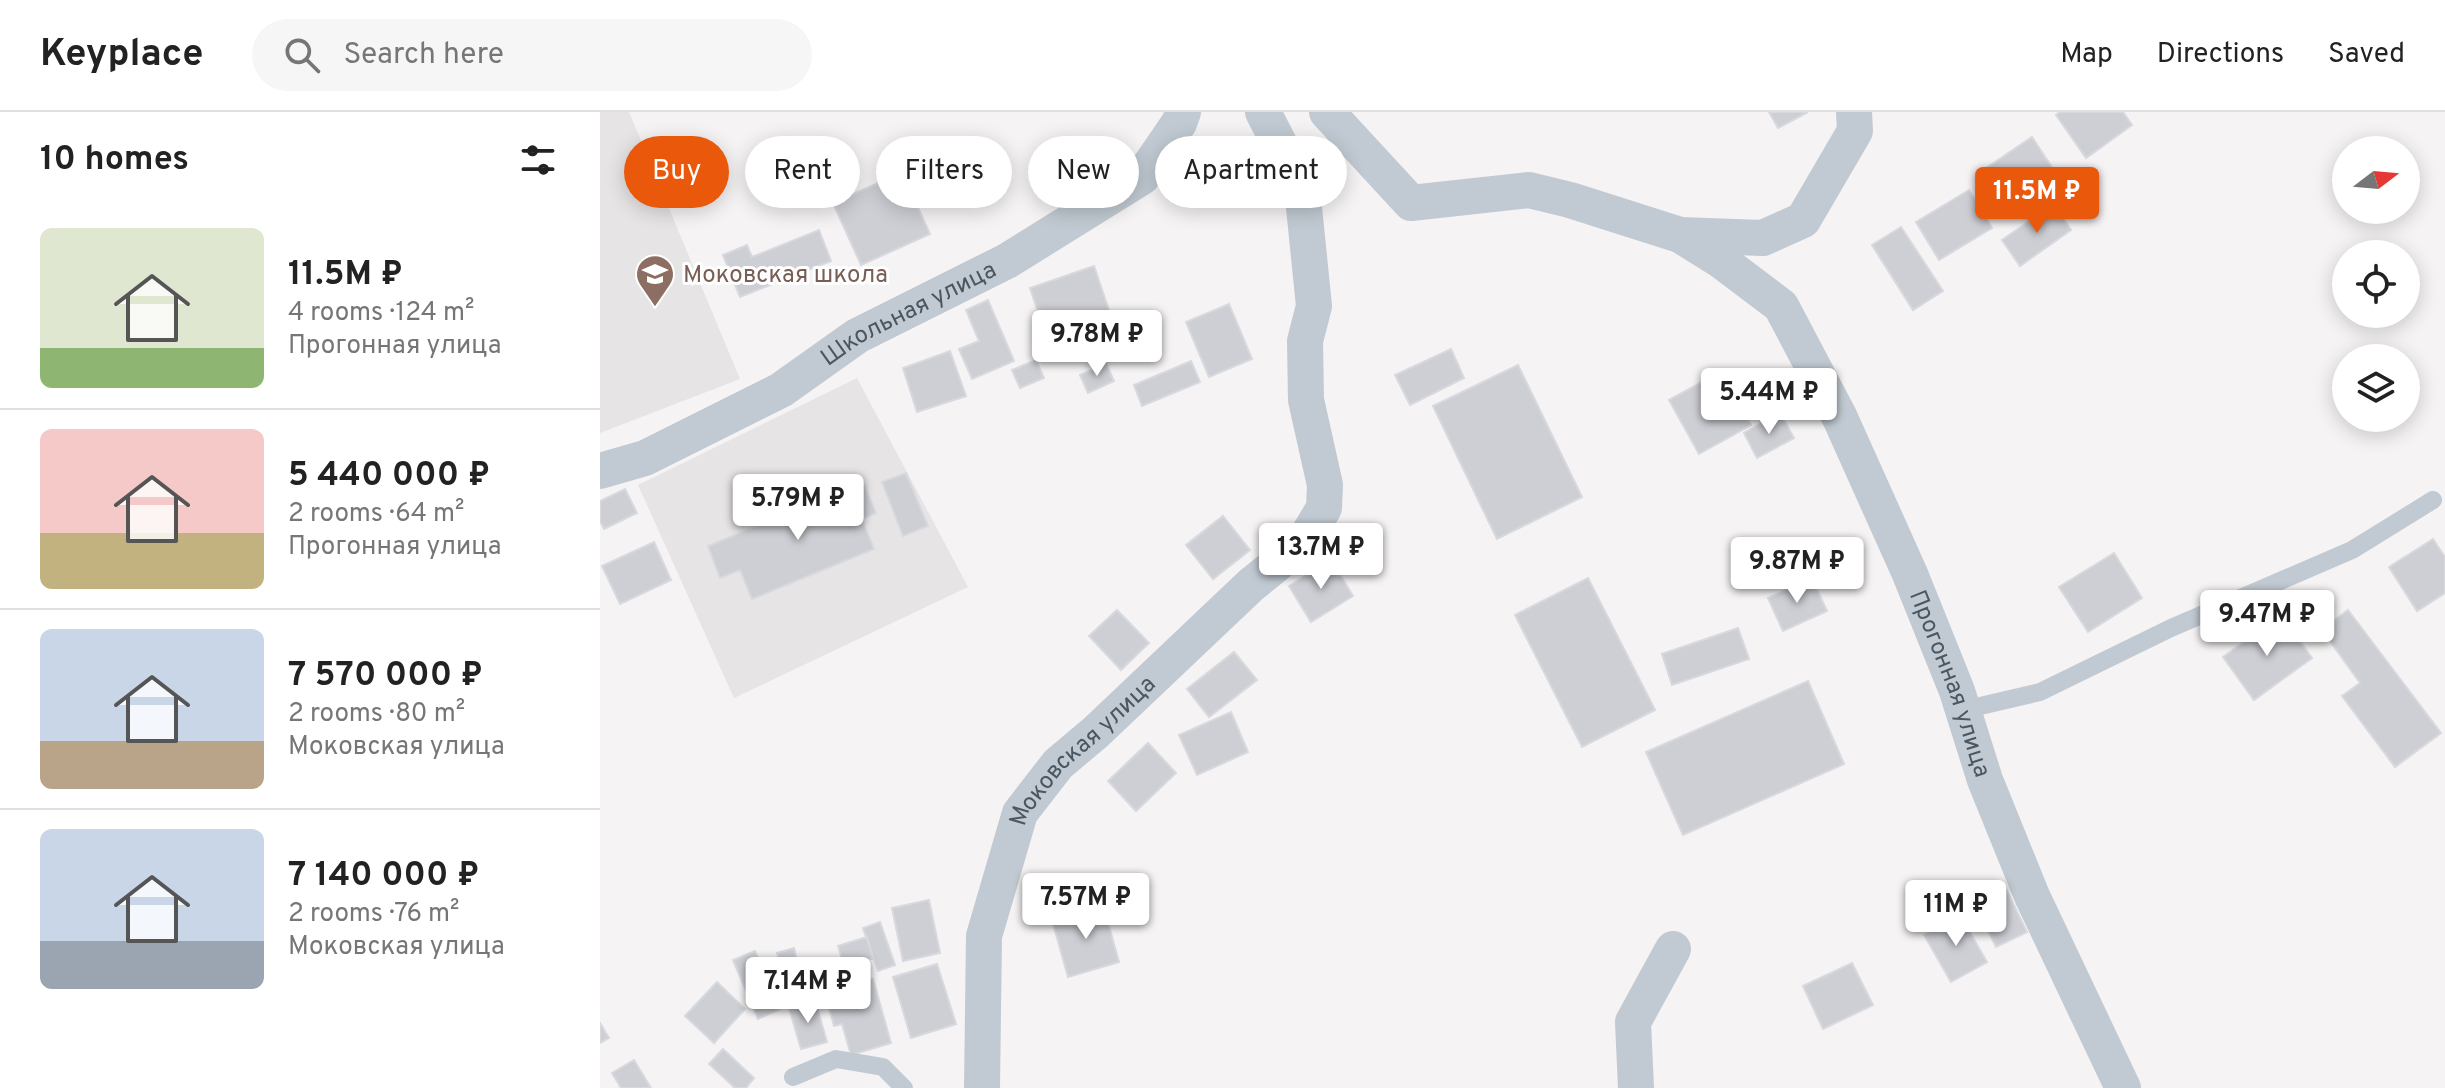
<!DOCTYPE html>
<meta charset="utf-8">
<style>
:root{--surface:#fff;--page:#f6f6f6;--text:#222;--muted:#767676;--line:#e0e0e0;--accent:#ea580c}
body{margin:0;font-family:Overpass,sans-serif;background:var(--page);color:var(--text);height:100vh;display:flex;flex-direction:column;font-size:30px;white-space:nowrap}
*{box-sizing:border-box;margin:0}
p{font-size:26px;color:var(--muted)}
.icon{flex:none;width:44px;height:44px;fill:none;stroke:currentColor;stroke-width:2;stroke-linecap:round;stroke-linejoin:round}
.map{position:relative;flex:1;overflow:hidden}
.side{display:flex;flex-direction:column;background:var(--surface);width:600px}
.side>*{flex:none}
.hud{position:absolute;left:24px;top:24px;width:760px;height:72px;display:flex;gap:16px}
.needle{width:52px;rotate:74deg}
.tools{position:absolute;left:1732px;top:24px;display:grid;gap:16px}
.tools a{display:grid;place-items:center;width:88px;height:88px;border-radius:50%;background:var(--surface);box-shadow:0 4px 20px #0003;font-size:40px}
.price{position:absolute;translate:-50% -68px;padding:0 18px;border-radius:8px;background:#fff;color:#222;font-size:26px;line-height:52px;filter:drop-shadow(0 2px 4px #0008)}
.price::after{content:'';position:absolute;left:50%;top:48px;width:24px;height:18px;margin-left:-12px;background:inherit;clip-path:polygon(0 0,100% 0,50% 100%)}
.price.on{background:var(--accent);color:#fff}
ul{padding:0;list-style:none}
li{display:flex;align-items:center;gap:24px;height:200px;padding:0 40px}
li+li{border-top:2px solid var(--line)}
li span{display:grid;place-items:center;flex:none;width:224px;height:160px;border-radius:12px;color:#555}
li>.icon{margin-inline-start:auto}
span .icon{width:96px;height:96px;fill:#fffc;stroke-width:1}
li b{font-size:34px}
h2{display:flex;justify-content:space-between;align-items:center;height:96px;padding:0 40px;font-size:34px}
.pill{padding:0 28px;border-radius:36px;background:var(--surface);box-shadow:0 4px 20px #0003;font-size:28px;line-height:72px}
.pill.on{background:var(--accent);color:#fff}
header{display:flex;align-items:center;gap:48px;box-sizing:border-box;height:112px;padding:0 40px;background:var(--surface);border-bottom:2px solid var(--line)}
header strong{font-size:38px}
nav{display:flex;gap:44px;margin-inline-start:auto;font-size:28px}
.search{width:560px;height:72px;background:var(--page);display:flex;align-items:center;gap:20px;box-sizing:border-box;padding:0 28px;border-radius:44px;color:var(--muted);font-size:30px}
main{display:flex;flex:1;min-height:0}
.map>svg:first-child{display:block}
</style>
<header>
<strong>Keyplace</strong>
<div class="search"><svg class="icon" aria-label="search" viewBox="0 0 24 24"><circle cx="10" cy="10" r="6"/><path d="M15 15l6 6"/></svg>Search here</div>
<nav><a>Map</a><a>Directions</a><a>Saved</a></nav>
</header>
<main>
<section class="side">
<h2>10 homes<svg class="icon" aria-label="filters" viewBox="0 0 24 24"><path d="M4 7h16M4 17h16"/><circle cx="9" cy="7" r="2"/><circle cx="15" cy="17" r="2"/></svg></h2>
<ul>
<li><span style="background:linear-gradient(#dfe7d0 75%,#8fb573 0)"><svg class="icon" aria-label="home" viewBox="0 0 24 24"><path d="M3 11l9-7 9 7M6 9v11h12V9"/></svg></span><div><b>11.5M ₽</b><p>4 rooms · 124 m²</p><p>Прогонная улица</p></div></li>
<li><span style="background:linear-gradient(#f6c9c9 65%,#c2b280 0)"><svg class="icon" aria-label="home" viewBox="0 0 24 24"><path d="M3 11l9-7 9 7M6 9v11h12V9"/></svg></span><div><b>5 440 000 ₽</b><p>2 rooms · 64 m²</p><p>Прогонная улица</p></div></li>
<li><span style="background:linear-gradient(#c9d6e8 70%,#b9a48a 0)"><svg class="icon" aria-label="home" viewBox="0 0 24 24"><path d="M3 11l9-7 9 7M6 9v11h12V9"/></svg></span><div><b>7 570 000 ₽</b><p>2 rooms · 80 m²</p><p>Моковская улица</p></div></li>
<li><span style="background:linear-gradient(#c9d6e8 70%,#9aa5b1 0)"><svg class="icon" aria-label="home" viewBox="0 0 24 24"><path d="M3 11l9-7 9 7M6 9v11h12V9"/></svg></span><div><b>7 140 000 ₽</b><p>2 rooms · 76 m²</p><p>Моковская улица</p></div></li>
</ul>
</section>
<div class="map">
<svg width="1845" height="976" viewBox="0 0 1845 976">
<rect width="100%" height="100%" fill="#f5f3f3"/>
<path fill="#e6e4e5" d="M0,0H29L140,267L0,321Z
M257,266L368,475L134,586L38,373Z"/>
<path fill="#cdcfd5" stroke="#d7d9de" stroke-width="2" d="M1169,0H1208L1178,16Z
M1460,0H1523L1532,13L1486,46L1456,3Z
M1432,25L1463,72L1413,106L1382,59Z
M289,66L297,84L310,78L330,122L261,153L233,91Z
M1369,78L1392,116L1339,148L1316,110Z
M1454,92L1471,118L1420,154L1402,128Z
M1301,115L1343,179L1313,198L1272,133Z
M219,118L231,149L140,185L123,143L147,133L152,145Z
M494,154L517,222L453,244L430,176Z
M388,188L414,249L372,267L359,237L379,229L366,198Z
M629,192L652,247L609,265L586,210Z
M851,237L864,266L810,293L795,263Z
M350,239L366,284L317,300L303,256Z
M436,248L444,266L420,276L412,258Z
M591,249L600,270L542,294L534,273Z
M506,252L514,269L488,281L480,263Z
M918,253L982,385L897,427L833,294Z
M1122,259L1151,313L1099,342L1069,288Z
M1180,301L1194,326L1157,346L1144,321Z
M306,361L328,414L303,424L282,370Z
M263,370L276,401L262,407L274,437L152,487L140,458L120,466L108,434Z
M25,377L37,401L4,417L0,409V389Z
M623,404L650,438L613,467L586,433Z
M1833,427L1845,445V481L1817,499L1789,455Z
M54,430L71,468L20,492L2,454Z
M1514,441L1542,486L1488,520L1459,475Z
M731,448L753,484L711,510L689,474Z
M988,466L1055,598L982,635L915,503Z
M1212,467L1227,499L1183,519L1168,486Z
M517,498L549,531L521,558L489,524Z
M1748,498L1841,621L1795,655L1742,584L1760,571L1722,518Z
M1681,504L1712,546L1654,588L1623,545Z
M1138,516L1149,547L1072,573L1062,542Z
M634,540L657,568L609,605L587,577Z
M1208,569L1244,652L1083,723L1046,640Z
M631,600L648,640L597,663L579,623Z
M548,631L576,661L536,699L508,669Z
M1405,775L1427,820L1396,835L1374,790Z
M329,788L340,841L303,849L292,796Z
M503,793L519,850L468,865L452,808Z
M1360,803L1387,850L1351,870L1324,823Z
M280,810L295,853L278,859L263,816Z
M267,825L273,846L244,854L238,834Z
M194,836L198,853L182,857L177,841Z
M155,839L180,897L158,907L133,848Z
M1252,851L1273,893L1223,917L1203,874Z
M337,852L356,912L311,926L293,865Z
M273,867L291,931L251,943L242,912L234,914L225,881Z
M117,870L145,897L114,931L85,904Z
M215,888L227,930L201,937L189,896Z
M0,911L9,926L0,931Z
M123,937L154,966L146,976H135L109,952Z
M34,948L51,976H21L12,961Z"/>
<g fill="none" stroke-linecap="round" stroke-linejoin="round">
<path stroke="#c1cad2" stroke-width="18" d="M1363,598L1440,580L1571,516L1752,438L1833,388
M193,965L236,947L283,955L304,976"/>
<g stroke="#c1cad2" stroke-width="36">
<path d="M727,0L811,91L929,78L970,88L1080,123L1163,126L1203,108L1255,19L1254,0"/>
<path id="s1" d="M1080,123L1120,148L1181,194L1240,306L1310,462L1357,579L1385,668L1432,784L1523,976"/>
<path id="s2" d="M0,359L45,346L181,278L257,224L407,149L542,65L579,11L583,0"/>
<path id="s3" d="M382,976L384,824L420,701L458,652L496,620L651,473L703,431L724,396L725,373L706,288L705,229L714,194L702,76L663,0"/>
<path d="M1036,976L1033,910L1073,837"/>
</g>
</g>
<defs>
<g id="school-pin" transform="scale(2)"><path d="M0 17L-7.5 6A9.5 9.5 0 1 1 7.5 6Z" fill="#8d6e63" stroke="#fff"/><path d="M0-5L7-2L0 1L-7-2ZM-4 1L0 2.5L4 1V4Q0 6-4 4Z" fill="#fff"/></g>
</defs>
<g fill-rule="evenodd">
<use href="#school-pin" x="55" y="162"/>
</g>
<g text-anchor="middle" stroke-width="6" stroke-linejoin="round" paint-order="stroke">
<g font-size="24" fill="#785e54" stroke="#fff" text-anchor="start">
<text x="83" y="170">Моковская школа</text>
</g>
<g font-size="24" fill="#4a5661" stroke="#fff">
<text dy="8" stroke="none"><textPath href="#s2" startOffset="348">Школьная улица</textPath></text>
<text dy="8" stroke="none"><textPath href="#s1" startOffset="538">Прогонная улица</textPath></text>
<text dy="8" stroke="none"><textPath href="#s3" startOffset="368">Моковская улица</textPath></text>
</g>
</g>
</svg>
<div class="tools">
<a><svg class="needle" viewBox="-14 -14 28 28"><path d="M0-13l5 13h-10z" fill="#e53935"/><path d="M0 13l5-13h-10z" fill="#767676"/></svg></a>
<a><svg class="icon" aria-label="locate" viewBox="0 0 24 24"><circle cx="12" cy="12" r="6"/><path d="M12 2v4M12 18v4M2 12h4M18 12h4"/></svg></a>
<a><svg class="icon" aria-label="layers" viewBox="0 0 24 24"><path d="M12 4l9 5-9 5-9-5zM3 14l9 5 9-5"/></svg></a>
</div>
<b class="price on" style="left:1437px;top:123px">11.5M ₽</b>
<b class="price" style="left:497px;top:266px">9.78M ₽</b>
<b class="price" style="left:1169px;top:324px">5.44M ₽</b>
<b class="price" style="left:198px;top:430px">5.79M ₽</b>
<b class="price" style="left:721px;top:479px">13.7M ₽</b>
<b class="price" style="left:1197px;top:493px">9.87M ₽</b>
<b class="price" style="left:1667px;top:546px">9.47M ₽</b>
<b class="price" style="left:486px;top:829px">7.57M ₽</b>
<b class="price" style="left:1356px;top:836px">11M ₽</b>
<b class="price" style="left:208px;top:913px">7.14M ₽</b>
<div class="hud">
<a class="pill on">Buy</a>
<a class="pill">Rent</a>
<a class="pill">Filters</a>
<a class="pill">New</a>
<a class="pill">Apartment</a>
</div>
</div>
</main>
